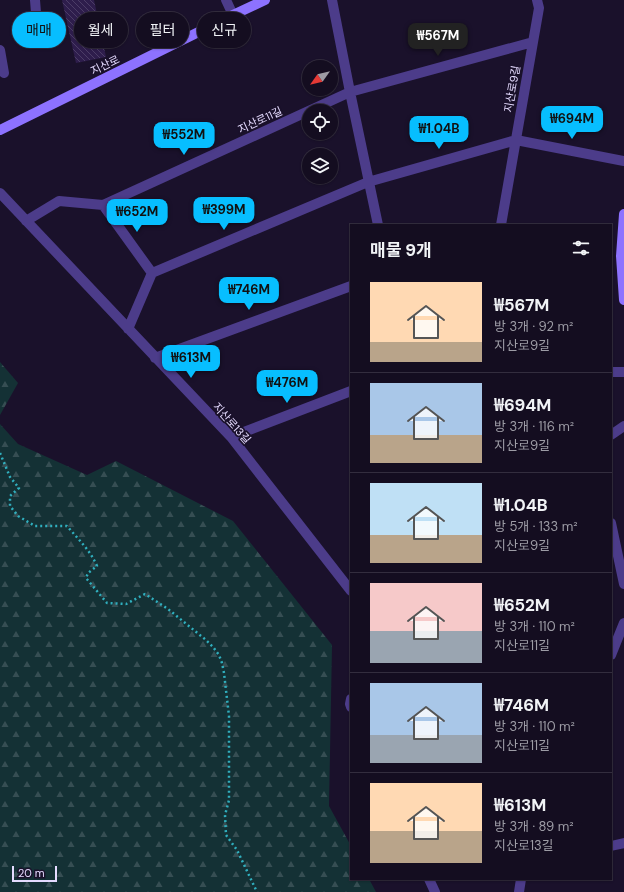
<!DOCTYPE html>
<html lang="ko">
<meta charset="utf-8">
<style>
:root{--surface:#140d20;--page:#211b2d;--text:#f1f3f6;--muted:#9d9ca5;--line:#332d3e;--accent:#07beff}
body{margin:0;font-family:"DM Sans","Noto Sans KR",sans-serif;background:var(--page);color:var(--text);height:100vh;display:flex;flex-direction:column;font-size:15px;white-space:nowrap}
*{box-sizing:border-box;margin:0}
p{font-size:13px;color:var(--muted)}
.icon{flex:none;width:22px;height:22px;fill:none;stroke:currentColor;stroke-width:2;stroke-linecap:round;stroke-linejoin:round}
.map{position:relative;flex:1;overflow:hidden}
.drawer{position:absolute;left:350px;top:224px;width:262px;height:656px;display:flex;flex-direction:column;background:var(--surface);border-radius:0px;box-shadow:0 1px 3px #0004,0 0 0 1px var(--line)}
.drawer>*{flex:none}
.hud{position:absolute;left:12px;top:12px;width:278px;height:36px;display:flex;gap:8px}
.needle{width:26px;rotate:236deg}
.fabs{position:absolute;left:302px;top:60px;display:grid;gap:8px}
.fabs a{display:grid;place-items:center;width:36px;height:36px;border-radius:50%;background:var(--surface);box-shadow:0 1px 3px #0004,0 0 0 1px var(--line);font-size:20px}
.scale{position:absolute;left:12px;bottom:10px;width:45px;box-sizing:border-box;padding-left:4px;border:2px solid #e5dbff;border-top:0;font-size:11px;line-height:14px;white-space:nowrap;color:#e5dbff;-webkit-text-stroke:3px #1a112b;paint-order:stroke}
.price{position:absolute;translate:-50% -34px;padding:0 9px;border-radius:8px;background:var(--accent);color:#111;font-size:13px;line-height:26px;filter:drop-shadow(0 1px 2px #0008)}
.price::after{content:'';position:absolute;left:50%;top:24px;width:12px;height:9px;margin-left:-6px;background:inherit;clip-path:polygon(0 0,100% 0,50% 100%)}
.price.on{background:#222;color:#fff}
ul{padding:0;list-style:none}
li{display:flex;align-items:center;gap:12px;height:100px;padding:0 20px}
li+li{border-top:1px solid var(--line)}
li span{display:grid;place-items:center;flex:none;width:112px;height:80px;border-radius:0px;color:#555}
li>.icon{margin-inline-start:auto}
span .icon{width:48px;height:48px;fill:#fffc;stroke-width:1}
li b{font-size:17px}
h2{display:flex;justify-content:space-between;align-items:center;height:48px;padding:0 20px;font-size:17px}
.tag{padding:0 14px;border-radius:18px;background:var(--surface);box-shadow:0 1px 3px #0004,0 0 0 1px var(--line);font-size:14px;line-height:36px}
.tag.on{background:var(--accent);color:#111}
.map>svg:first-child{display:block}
</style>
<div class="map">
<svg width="624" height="892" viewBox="0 0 624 892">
<defs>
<pattern id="forest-firs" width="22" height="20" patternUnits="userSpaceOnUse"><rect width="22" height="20" fill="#143135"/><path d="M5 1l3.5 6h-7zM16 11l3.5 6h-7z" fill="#364e53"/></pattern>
<pattern id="building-back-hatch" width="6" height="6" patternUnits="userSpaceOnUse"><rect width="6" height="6" fill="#2e1d4c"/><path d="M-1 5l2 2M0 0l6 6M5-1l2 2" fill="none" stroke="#4c3d67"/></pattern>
</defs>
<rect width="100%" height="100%" fill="#1a112b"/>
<path fill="url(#forest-firs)" d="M0,362L18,383L0,415Z
M0,424L18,444L87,475L116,461L233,521L332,645L329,806L351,846V879H369L376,892H0Z"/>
<path fill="url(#building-back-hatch)" d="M62,0H94L106,57L76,63Z"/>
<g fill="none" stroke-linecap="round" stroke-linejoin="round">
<path stroke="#30afbe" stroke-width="2.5" stroke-dasharray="2 3" stroke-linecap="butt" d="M0,453L10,477L19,488L10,496V506L18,516L35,526H67C78,539 90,550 97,566L88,573L86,578L107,603L126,604L145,594L168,609L206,640L213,647L219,655L222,663L224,673L229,716V800L225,815L226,835L237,850L257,892"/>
<path stroke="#4c3c8a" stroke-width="10" d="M35,0L37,25
M226,0L233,15
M332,0L350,92L378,225
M0,50L4,73
M0,193L231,437L351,591
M103,205L152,273
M26,221L59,201L103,205L350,92L533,42
M501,225L539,8L537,0
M128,329L152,273L368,182L516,140L624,161
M155,358L351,286
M611,372H624
M611,435L624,426
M231,437L351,391
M611,523L624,584
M611,655L624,623
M351,699L350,704L351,707
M611,846L624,843
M429,879L435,892
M519,892L521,879"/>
<path stroke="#8d72ff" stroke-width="10" d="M0,130L233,15L265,0
M624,214L621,256L624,300"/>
</g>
<g text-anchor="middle" stroke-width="3.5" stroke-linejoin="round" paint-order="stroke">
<g font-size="11" fill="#e5dbff" stroke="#1a112b">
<text transform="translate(105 65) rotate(-26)" y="4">지산로</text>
<text transform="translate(512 89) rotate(-80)" y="4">지산로9길</text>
<text transform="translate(260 120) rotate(-25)" y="4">지산로11길</text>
<text transform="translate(232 423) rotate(48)" y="4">지산로13길</text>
</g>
</g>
</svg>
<div class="fabs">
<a><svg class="needle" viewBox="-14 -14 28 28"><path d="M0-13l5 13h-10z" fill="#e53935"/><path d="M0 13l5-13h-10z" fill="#9d9ca5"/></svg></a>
<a><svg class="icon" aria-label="locate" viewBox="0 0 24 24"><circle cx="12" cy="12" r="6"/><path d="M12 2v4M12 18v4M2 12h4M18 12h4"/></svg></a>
<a><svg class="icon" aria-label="layers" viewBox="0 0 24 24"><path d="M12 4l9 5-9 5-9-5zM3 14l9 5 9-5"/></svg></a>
</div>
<div class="scale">20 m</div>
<b class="price on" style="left:438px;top:57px">₩567M</b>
<b class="price" style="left:572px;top:140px">₩694M</b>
<b class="price" style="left:439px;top:150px">₩1.04B</b>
<b class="price" style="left:184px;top:156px">₩552M</b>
<b class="price" style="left:224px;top:231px">₩399M</b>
<b class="price" style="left:137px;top:233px">₩652M</b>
<b class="price" style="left:249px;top:311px">₩746M</b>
<b class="price" style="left:191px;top:379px">₩613M</b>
<b class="price" style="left:287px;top:404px">₩476M</b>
<div class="hud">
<a class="tag on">매매</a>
<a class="tag">월세</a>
<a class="tag">필터</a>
<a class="tag">신규</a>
</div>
<section class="drawer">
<h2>매물 9개<svg class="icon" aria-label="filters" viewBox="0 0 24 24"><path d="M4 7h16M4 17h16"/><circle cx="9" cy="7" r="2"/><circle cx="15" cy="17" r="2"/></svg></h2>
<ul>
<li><span style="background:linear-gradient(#ffd9b3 75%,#b9a48a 0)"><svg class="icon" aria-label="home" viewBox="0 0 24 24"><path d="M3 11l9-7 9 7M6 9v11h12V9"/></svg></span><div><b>₩567M</b><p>방 3개 · 92 m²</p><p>지산로9길</p></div></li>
<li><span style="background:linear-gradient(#a9c7e8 65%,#b9a48a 0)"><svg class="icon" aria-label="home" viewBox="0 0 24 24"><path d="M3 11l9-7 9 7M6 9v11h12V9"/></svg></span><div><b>₩694M</b><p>방 3개 · 116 m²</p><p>지산로9길</p></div></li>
<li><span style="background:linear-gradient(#bfe0f5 65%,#b9a48a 0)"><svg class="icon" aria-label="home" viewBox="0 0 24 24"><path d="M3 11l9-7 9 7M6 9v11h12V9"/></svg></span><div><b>₩1.04B</b><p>방 5개 · 133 m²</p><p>지산로9길</p></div></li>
<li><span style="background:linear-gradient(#f6c9c9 60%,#9aa5b1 0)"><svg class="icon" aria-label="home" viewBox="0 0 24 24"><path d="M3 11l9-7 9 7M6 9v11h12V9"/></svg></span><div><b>₩652M</b><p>방 3개 · 110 m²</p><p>지산로11길</p></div></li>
<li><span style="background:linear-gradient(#a9c7e8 65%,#9aa5b1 0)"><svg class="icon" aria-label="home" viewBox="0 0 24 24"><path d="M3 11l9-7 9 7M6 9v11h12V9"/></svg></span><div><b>₩746M</b><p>방 3개 · 110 m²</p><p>지산로11길</p></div></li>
<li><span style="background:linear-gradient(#ffd9b3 60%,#b9a48a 0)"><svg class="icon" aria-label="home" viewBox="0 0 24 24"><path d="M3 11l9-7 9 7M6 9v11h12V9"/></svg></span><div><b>₩613M</b><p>방 3개 · 89 m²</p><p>지산로13길</p></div></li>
</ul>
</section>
</div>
